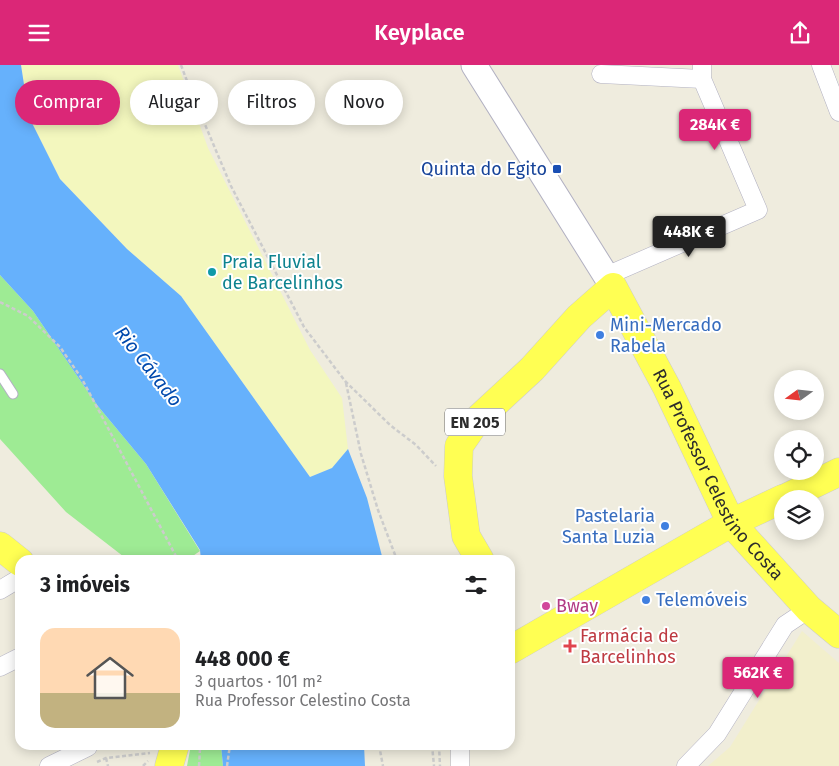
<!DOCTYPE html>
<html lang="pt">
<meta charset="utf-8">
<style>
:root{--surface:#fff;--page:#f2f2f2;--text:#202124;--muted:#757577;--line:#e0e0e0;--accent:#db2777}
body{margin:0;font-family:"Fira Sans",sans-serif;background:var(--page);color:var(--text);height:100vh;display:flex;flex-direction:column;font-size:19px;white-space:nowrap}
*{box-sizing:border-box;margin:0}
p{font-size:16px;color:var(--muted)}
.icon{flex:none;width:28px;height:28px;fill:none;stroke:currentColor;stroke-width:2;stroke-linecap:round;stroke-linejoin:round}
.map{position:relative;flex:1;overflow:hidden}
.side{position:absolute;left:15px;top:490px;width:500px;height:195px;display:flex;flex-direction:column;background:var(--surface);border-radius:15px;box-shadow:0 2px 12px #0003}
.side>*{flex:none}
.hud{position:absolute;left:15px;top:15px;width:500px;height:45px;display:flex;gap:10px}
.needle{width:32px;rotate:255deg}
.tools{position:absolute;left:774px;top:305px;display:grid;gap:10px}
.tools a{display:grid;place-items:center;width:50px;height:50px;border-radius:50%;background:var(--surface);box-shadow:0 2px 12px #0003;font-size:25px}
.price{position:absolute;translate:-50% -42px;padding:0 11px;border-radius:5px;background:var(--accent);color:#fff;font-size:16px;line-height:32px;filter:drop-shadow(0 1px 2px #0008)}
.price::after{content:'';position:absolute;left:50%;top:30px;width:15px;height:11px;margin-left:-8px;background:inherit;clip-path:polygon(0 0,100% 0,50% 100%)}
.price.active{background:#222;color:#fff}
ul{padding:0;list-style:none}
li{display:flex;align-items:center;gap:15px;height:125px;padding:0 25px}
li+li{border-top:1px solid var(--line)}
li span{display:grid;place-items:center;flex:none;width:140px;height:100px;border-radius:15px;color:#555}
li>.icon{margin-inline-start:auto}
span .icon{width:60px;height:60px;fill:#fffc;stroke-width:1}
li b{font-size:21px}
h2{display:flex;justify-content:space-between;align-items:center;height:60px;padding:0 25px;font-size:21px}
.chip{padding:0 18px;border-radius:22px;background:var(--surface);box-shadow:0 2px 12px #0003;font-size:18px;line-height:45px}
.chip.active{background:var(--accent);color:#fff}
header{display:flex;justify-content:space-between;align-items:center;height:65px;padding:0 25px;background:var(--accent);color:#fff;font-size:22px;font-weight:600}
.map>svg:first-child{display:block}
</style>
<header><svg class="icon" aria-label="menu" viewBox="0 0 24 24"><path d="M4 6h16M4 12h16M4 18h16"/></svg>Keyplace<svg class="icon" aria-label="share" viewBox="0 0 24 24"><path d="M12 15V3M7 8l5-5 5 5M5 13v7h14v-7"/></svg></header>
<div class="map">
<svg width="839" height="701" viewBox="0 0 839 701">
<rect width="100%" height="100%" fill="#efecde"/>
<path fill="#f2efcc" d="M802,566L839,598V701H708L730,682Z"/>
<path fill="#9eeb94" d="M0,210L33,246L97,340L146,399L200,486L187,495H128L66,447L0,374Z
M191,680H221L223,701H187Z"/>
<path fill="#f3f7be" d="M21,0H178L208,83L310,285L342,333L348,384L332,403L310,412L181,231L127,184L60,114L29,52Z"/>
<path fill="#66b1fc" d="M0,0H21L29,52L60,114L127,184L181,231L310,412L332,403L348,384L367,433L383,495H201L200,485L146,399L97,340L33,246L0,210Z
M221,680H364L365,701H223Z"/>
<g fill="none" stroke-linecap="round" stroke-linejoin="round">
<g stroke="#b2b1c2" stroke-width="11">
<path id="service" d="M0,309L13,329"/>
</g>
<g stroke="#b2b1c2" stroke-width="19">
<path id="minor" d="M821,0L839,47
M601,9L702,14V0
M606,211L758,145L702,14
M0,525L20,513
M0,602L20,592
M460,680V701
M49,701L88,682
M686,701L717,669L785,560L809,544"/>
</g>
<g stroke="#b2b1c2" stroke-width="27">
<path id="secondary" d="M474,0L613,222"/>
</g>
<g stroke="#ccc" stroke-width="29">
<g id="primary">
<path d="M783,434L839,407"/>
<path d="M0,481L20,497"/>
<path id="s1" d="M480,495L466,471L458,411L459,381L477,355L532,304L579,252L613,222L667,323L731,458L809,544L839,569"/>
<path d="M510,585L731,458L782,434"/>
<path d="M169,701L175,680"/>
</g>
</g>
<path stroke="#ccc" stroke-width="2.5" stroke-dasharray="4 2.5" stroke-linecap="butt" d="M181,0L190,24L231,121L304,262L345,316L390,360L416,380L436,401
M0,237L28,251L60,282L82,314L178,495
M346,318L361,389L378,445L397,495
M379,680L383,701
M432,680L434,701
M439,680L440,701
M106,693L108,701
M97,697L106,693L150,688
M143,701L148,696
M199,701L200,684L202,683
M227,701L230,680"/>
<use href="#service" stroke="#fff" stroke-width="9"/>
<use href="#minor" stroke="#fff" stroke-width="18"/>
<use href="#secondary" stroke="#fff" stroke-width="25"/>
<use href="#primary" stroke="#ffff53" stroke-width="28"/>
</g>
<rect fill="#1a4fb4" stroke="#fff" stroke-width="2" x="552" y="99" width="10" height="10" rx="2.5"/>
<circle fill="#0f9aa8" stroke="#fff" stroke-width="2" cx="212" cy="207" r="5"/>
<g fill="#3f7fe0" stroke="#fff" stroke-width="2">
<circle cx="600" cy="270" r="5"/>
<circle cx="665" cy="461" r="5"/>
<circle cx="646" cy="535" r="5"/>
</g>
<circle fill="#d1479c" stroke="#fff" stroke-width="2" cx="546" cy="541" r="5"/>
<path fill="#e0444e" stroke="#fff" stroke-width="2" d="M567.5 573.5h5v5h5v5h-5v5h-5v-5h-5v-5h5z"/>
<g text-anchor="middle" stroke-width="4" stroke-linejoin="round" paint-order="stroke">
<rect fill="#fff" stroke="#6b6b6b" stroke-width="1" x="445" y="343.5" width="60" height="27" rx="4"/>
<g font-size="16" font-weight="bold" fill="#2c2c2c">
<text x="475" y="363">EN 205</text>
</g>
<g font-size="18" fill="#164399" stroke="#fff" text-anchor="end">
<text x="547" y="110">Quinta do Egito</text>
</g>
<g font-size="18" fill="#0d838f" stroke="#fff" text-anchor="start">
<text x="222" y="203">Praia Fluvial<tspan x="222" dy="21">de Barcelinhos</tspan></text>
</g>
<g font-size="18" fill="#366cbe" stroke="#fff" text-anchor="start">
<text x="610" y="266">Mini-Mercado<tspan x="610" dy="21">Rabela</tspan></text>
<text x="655" y="457" text-anchor="end">Pastelaria<tspan x="655" dy="21">Santa Luzia</tspan></text>
<text x="656" y="541">Telemóveis</text>
</g>
<g font-size="18" fill="#2c2c2c" stroke="#fff">
<text dy="6" stroke="none"><textPath href="#s1" startOffset="556">Rua Professor Celestino Costa</textPath></text>
</g>
<g font-size="18" fill="#b23c85" stroke="#fff" text-anchor="start">
<text x="556" y="547">Bway</text>
</g>
<g font-size="18" fill="#be3a42" stroke="#fff" text-anchor="start">
<text x="580" y="577">Farmácia de<tspan x="580" dy="21">Barcelinhos</tspan></text>
</g>
<g font-size="19" font-style="italic" fill="#0049ad" stroke="#fff">
<text transform="translate(149 301) rotate(52)" y="7">Rio Cávado</text>
</g>
</g>
</svg>
<div class="tools">
<a><svg class="needle" viewBox="-14 -14 28 28"><path d="M0-13l5 13h-10z" fill="#e53935"/><path d="M0 13l5-13h-10z" fill="#757577"/></svg></a>
<a><svg class="icon" aria-label="locate" viewBox="0 0 24 24"><circle cx="12" cy="12" r="6"/><path d="M12 2v4M12 18v4M2 12h4M18 12h4"/></svg></a>
<a><svg class="icon" aria-label="layers" viewBox="0 0 24 24"><path d="M12 4l9 5-9 5-9-5zM3 14l9 5 9-5"/></svg></a>
</div>
<b class="price" style="left:715px;top:86px">284K €</b>
<b class="price active" style="left:689px;top:193px">448K €</b>
<b class="price" style="left:758px;top:634px">562K €</b>
<div class="hud">
<a class="chip active">Comprar</a>
<a class="chip">Alugar</a>
<a class="chip">Filtros</a>
<a class="chip">Novo</a>
</div>
<section class="side">
<h2>3 imóveis<svg class="icon" aria-label="filters" viewBox="0 0 24 24"><path d="M4 7h16M4 17h16"/><circle cx="9" cy="7" r="2"/><circle cx="15" cy="17" r="2"/></svg></h2>
<ul>
<li><span style="background:linear-gradient(#ffd9b3 65%,#c2b280 0)"><svg class="icon" aria-label="home" viewBox="0 0 24 24"><path d="M3 11l9-7 9 7M6 9v11h12V9"/></svg></span><div><b>448 000 €</b><p>3 quartos · 101 m²</p><p>Rua Professor Celestino Costa</p></div></li>
</ul>
</section>
</div>
